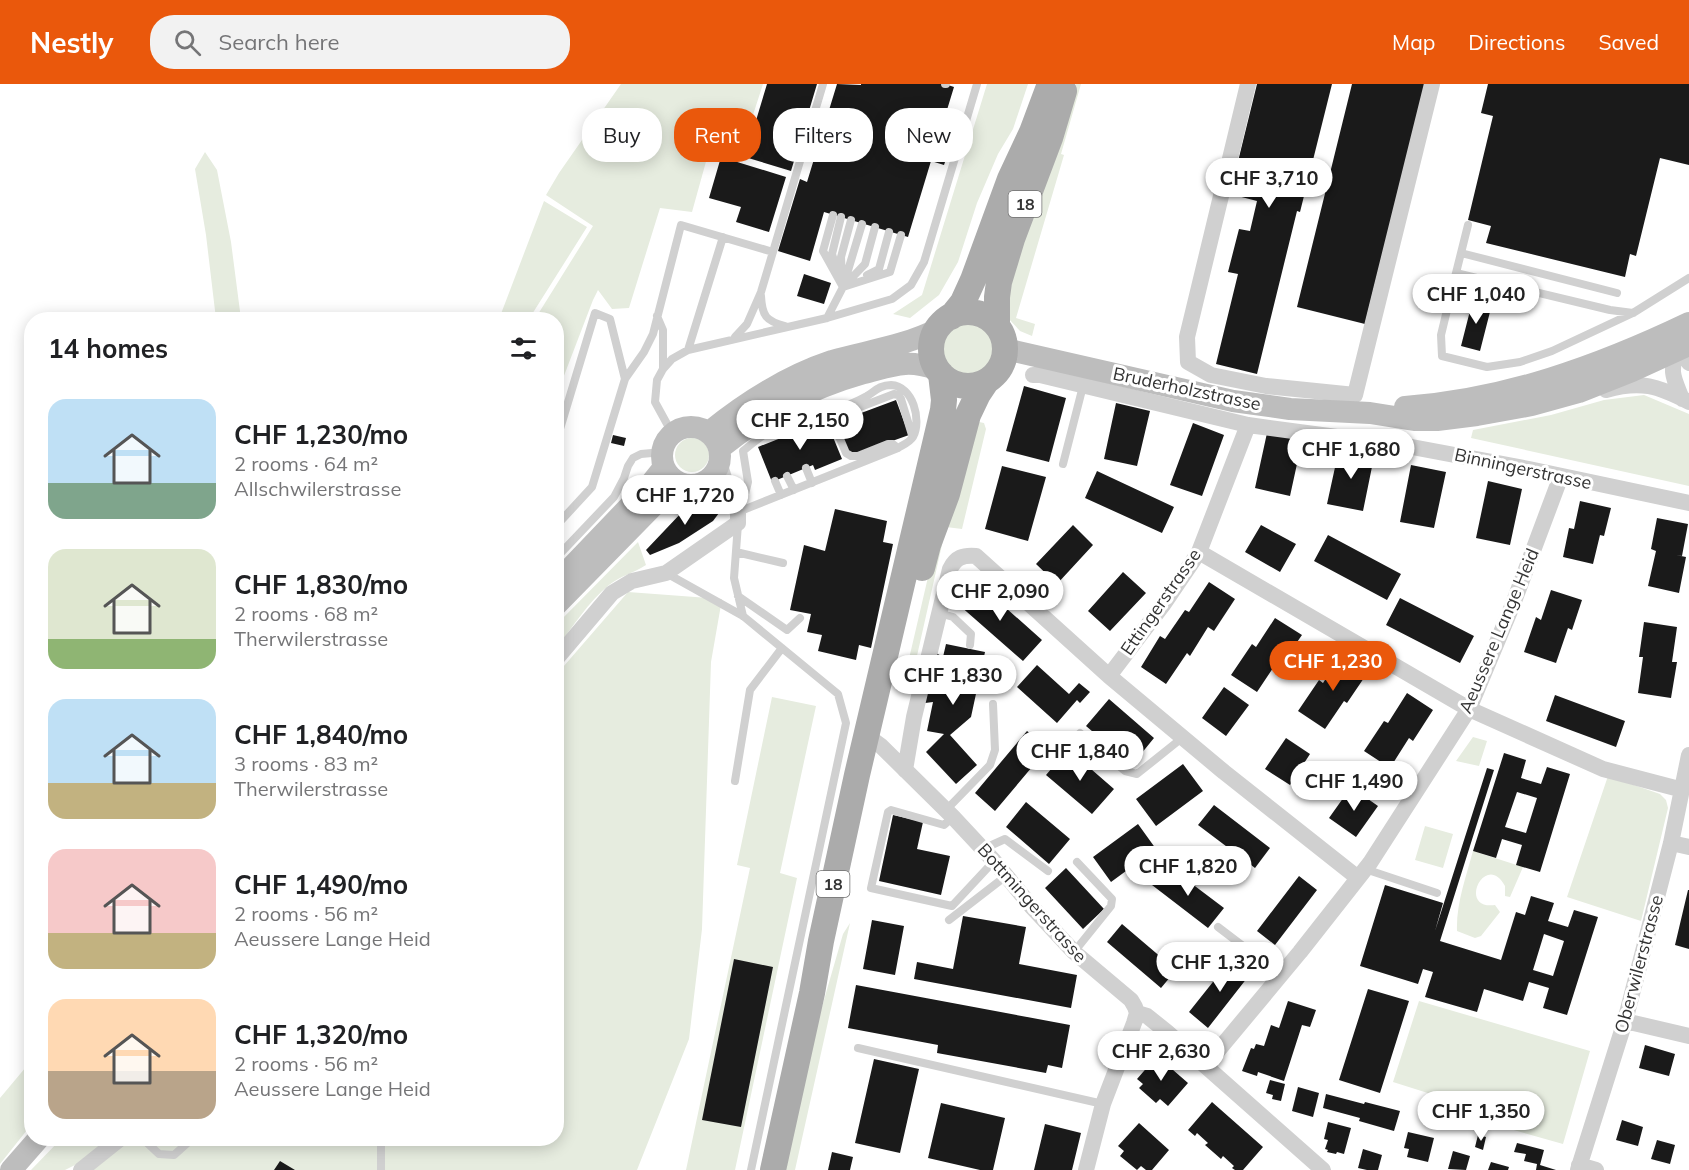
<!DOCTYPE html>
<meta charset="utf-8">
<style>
:root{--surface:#fff;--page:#f2f2f2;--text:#202124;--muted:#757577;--accent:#ea580c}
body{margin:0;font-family:Mulish,sans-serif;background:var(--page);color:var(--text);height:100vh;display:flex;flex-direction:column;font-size:22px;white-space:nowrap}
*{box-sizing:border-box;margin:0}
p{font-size:20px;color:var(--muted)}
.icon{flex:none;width:33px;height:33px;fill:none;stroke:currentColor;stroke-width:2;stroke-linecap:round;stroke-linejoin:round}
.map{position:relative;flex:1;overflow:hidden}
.panel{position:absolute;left:24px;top:228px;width:540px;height:834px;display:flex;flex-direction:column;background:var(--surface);border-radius:24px;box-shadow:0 3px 15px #0003}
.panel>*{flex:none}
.guide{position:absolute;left:582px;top:24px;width:570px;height:54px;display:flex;gap:12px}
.price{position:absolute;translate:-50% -51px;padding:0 14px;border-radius:21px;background:#fff;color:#222;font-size:20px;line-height:39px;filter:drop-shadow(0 2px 3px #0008)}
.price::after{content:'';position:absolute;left:50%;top:36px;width:18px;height:14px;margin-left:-9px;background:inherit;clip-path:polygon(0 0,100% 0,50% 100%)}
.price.active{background:var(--accent);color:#fff}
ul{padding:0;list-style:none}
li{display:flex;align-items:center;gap:18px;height:150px;padding:0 24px}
li span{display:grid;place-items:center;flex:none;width:168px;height:120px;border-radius:18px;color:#555}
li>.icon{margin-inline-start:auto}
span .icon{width:72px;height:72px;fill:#fffc;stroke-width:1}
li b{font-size:26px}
h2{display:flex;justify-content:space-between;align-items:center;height:72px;padding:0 24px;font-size:26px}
.tag{padding:0 21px;border-radius:24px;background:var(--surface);box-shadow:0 3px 15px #0003;font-size:21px;line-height:54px}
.tag.active{background:var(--accent);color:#fff}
header{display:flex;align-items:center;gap:36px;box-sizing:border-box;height:84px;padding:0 30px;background:var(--accent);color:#fff}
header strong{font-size:28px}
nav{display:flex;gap:33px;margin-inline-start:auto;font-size:21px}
.search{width:420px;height:54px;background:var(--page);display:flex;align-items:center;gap:15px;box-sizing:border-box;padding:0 21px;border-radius:24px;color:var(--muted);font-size:22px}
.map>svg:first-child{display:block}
</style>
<header>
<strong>Nestly</strong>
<div class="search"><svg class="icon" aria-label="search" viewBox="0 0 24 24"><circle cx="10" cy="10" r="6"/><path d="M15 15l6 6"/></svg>Search here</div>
<nav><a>Map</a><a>Directions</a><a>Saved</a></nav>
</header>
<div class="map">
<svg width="1689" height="1086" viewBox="0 0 1689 1086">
<rect width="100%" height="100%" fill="#fff"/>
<path fill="#e6ecdf" d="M621,0H763L743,62L712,56L692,128L660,124L629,224L612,225L598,206L593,216L557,310L556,236L535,235L593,142L546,111L559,89Z
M987,0H1028L1013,45L998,70L977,119L958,178L939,211L910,234L893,230L922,211Z
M1076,0H1081L1061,70L1064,71L1016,234L1035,240L1032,252L1020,247L1008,234L1005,206Z
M205,68L217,86L231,158L241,235H216L206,151L195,85Z
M544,117L587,143L529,235H499Z
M942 265a26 26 0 1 1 52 0a26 26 0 1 1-52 0Z
M1644,311L1689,330V402L1471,354L1473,346L1551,331L1604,316Z
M974,337L984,339L986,345L962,445L946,443L912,594L905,592L935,463Z
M675 371a17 17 0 1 1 34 0a17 17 0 1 1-34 0Z
M638,458L646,481C634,489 620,492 609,501C588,518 573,543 557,563V540Z
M628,508L722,515L711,578L702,845L689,955L637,1086H86L132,1055L556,1054L557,590Z
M772,613L816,622L780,789L797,794L735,1086H686L750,784L737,781Z
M1473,653L1487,657L1479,682L1456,677Z
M1608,692L1660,710L1666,716L1668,724L1641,837L1567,813Z
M1425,742L1453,750L1443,784L1415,776Z
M1473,767L1523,783L1510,813L1505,812V802C1486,766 1456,826 1495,821L1500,828L1481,852L1475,854L1457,847C1456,820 1466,793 1473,767Z
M850,839L795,1086H782L813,954L843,850Z
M1419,917L1590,967L1563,1060L1450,1028L1453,1017L1393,998Z
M31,977V1041L0,1080V1014Z
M61,1055H108L77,1080L65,1086H31Z"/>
<path fill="#1a1a1a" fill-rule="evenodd" d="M767,0H817L791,87L745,73Z
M837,0L861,1V0H945L954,3L935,65L948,69L944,81L931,77L908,153L824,128L810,177L778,167L800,95L807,98Z
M1257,0H1332L1300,128L1297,127L1257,290L1216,280L1238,190L1228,188L1239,145L1250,147L1257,117L1230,110Z
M1352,0H1425L1365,240L1297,223Z
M1488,0H1689V81L1660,74L1636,172L1630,170L1625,193L1486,159L1491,142L1468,136L1493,32L1481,29Z
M721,73L786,93L769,148L736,138L741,123L709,114Z
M804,190L831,199L824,220L797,212Z
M1473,215L1492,220L1480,267L1461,262Z
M1024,302L1066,314L1049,378L1006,367Z
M896,316L909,351L856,370L848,367L837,338Z
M1116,319L1150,327L1137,382L1104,375Z
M826,336L842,375L815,386L813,381L772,398L758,363Z
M1193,339L1224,351L1202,412L1170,401Z
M1267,349L1302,357L1290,412L1255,404Z
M613,351L626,354L624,362L611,359Z
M1339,365L1374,373L1363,427L1327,420Z
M1411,381L1446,388L1434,444L1400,438Z
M1002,382L1046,393L1028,457L985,445Z
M1097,387L1174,423L1162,449L1085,414Z
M1488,397L1522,405L1510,461L1476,454Z
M701,415L719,429L713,437L679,459L650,471L646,466L683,427Z
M1580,417L1611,424L1604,452L1600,451L1593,480L1563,473L1569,444L1574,445Z
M835,425L887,437L883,458L893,460L871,564L859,561L856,576L818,567L822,551L807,548L811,530L790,526L804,461L825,467Z
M1657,434L1688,440L1682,472L1676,471L1686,473L1679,509L1648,502L1656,467L1651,465Z
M1073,441L1093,461L1057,500L1036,480Z
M1261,441L1296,460L1280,488L1245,468Z
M1328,451L1401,490L1387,516L1314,477Z
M1123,488L1146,509L1110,547L1088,527Z
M1209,498L1235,515L1214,547L1208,543L1190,572L1187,569L1166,600L1141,583L1160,552L1165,555L1185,526L1189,528Z
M978,499L1042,556L1023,577L959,521Z
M1551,506L1582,516L1572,546L1568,544L1556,579L1524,568L1536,533L1541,536Z
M1400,514L1474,552L1460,579L1386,541Z
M1275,534L1302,551L1281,581L1277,578L1257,608L1231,591L1252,560L1256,563Z
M1644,538L1677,543L1672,578H1677L1671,614L1638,609L1643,573H1639Z
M946,560L985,568L971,633L950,651L977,681L956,700L926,668L944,650L927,647L933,618L925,619L936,569L943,573Z
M1342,570L1368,588L1347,619L1344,617L1325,645L1298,627L1319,596L1323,599Z
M1037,581L1069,610L1079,599L1090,608L1080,619L1077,616L1057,639L1017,603Z
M1224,603L1249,621L1226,652L1202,634Z
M1407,609L1433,626L1413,657L1409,654L1390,684L1364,667L1384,637L1388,639Z
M1555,611L1625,637L1616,663L1546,637Z
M1109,615L1154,654L1132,681L1086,642Z
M1027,647L1048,664L995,727L975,709Z
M1286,654L1310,670L1290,701L1265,685Z
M1068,665L1114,705L1092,730L1046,691Z
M1504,669L1526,676L1521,694L1541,700L1547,683L1570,690L1540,788L1516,781L1522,761L1502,755L1496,774L1473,767ZM1517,708L1537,714L1526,749L1505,743Z
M1183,680L1203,707L1156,742L1136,715Z
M1487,684L1494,686L1440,857L1501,876L1516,828L1525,831L1531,812L1554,819L1548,837L1568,843L1574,826L1598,833L1567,931L1543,924L1549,904L1529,898L1523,917L1484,905L1477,928L1425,913L1433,888L1423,885L1418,900L1360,882L1385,801L1443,819L1435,847ZM1544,850L1564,857L1553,892L1533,886Z
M1351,703L1378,722L1356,753L1329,734Z
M1026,718L1070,755L1049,780L1006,743Z
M1214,721L1270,764L1255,784L1198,741Z
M893,731L923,738L917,765L950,772L941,811L879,797Z
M1138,740L1156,765L1111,798L1093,773Z
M1167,781L1224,824L1208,844L1152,801Z
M1066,784L1104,825L1083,845L1045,804Z
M1299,792L1317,806L1275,861L1257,847Z
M1688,806H1689V865L1675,861Z
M963,832L1026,843L1019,880L1077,891L1071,924L914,895L917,878L953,885Z
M872,836L904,842L895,891L863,885Z
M1122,840L1176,886L1161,904L1107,858Z
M1232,874L1251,889L1208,944L1189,928Z
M734,875L773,883L741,1043L702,1036Z
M856,901L1070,941L1062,984L1048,981L1046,989L937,969L938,961L848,944Z
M1368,905L1409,917L1380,1009L1339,996Z
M1288,917L1316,926L1310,943L1302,941L1284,997L1258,988L1257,992L1242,987L1251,964L1254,965L1256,960L1264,962L1271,941L1279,944Z
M1645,961L1675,970L1669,992L1639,984Z
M1157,972L1188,999L1168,1022L1160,1015L1156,1019L1139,1004L1143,1000L1137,995Z
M874,975L919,985L900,1069L855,1059Z
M1270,996L1285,1000L1281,1017L1272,1015L1273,1011L1266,1009Z
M1298,1003L1319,1009L1313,1033L1292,1027Z
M1326,1010L1364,1020L1365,1018L1400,1027L1394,1047L1359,1037L1360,1034L1323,1024Z
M1212,1018L1263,1063L1243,1086H1235L1232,1084L1234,1082L1223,1072L1221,1075L1205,1061L1208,1059L1197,1049L1195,1052L1188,1046Z
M941,1019L1005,1034L993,1086H980L928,1074Z
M1622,1036L1643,1043L1638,1062L1616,1056Z
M1328,1038L1351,1044L1344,1070L1337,1068L1336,1070L1327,1068L1328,1066L1325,1065L1328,1056L1324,1055Z
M1139,1039L1169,1066L1152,1086H1146L1141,1082L1137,1086L1120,1072L1124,1067L1118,1062Z
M1045,1040L1081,1049L1072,1086H1034Z
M1408,1048L1434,1054L1428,1078L1407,1073L1409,1065L1404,1064Z
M1478,1051L1486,1053L1483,1066L1475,1063Z
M1657,1056L1675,1061L1670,1080L1651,1075Z
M1517,1059L1544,1066L1540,1081L1556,1086H1536L1537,1080L1524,1077L1526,1070L1514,1068Z
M1363,1065L1382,1071L1378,1086H1367L1358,1084Z
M1453,1067L1470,1072L1466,1086L1448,1085Z
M832,1068L853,1073L850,1086H828Z
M280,1077L295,1086H274Z
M1491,1078L1509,1083L1508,1086H1488Z"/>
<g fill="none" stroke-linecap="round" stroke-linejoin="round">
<path stroke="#d0d0d0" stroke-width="8" d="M945,0H946
M833,131L823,167L843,203
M1461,169L1617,209
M836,183L832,170L841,133
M1456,189L1468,141
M867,191L879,185L889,148
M842,197L841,173L851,136
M845,201L865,180L875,143
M843,203L890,188L901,151
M761,212C762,232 766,237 785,242
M1633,229L1610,226L1456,189L1441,251L1442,272L1487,283L1520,278L1552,267L1633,229L1689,194
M657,232L663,246V285
M827,234L843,203L862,140
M735,253L747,240L761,208L823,0
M688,266L723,153
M785,337L791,350
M672,349L655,318L657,296L663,285L672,275L688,266L827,234L892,215L911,201L924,178L977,0
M556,358L595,229L610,235L625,295
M898,364L893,360H888L858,372H851L846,369L835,343L837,332L894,310L898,311L901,315L912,351
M1063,380L1083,302
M806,384L812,399
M787,392L794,406
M775,397L781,411
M732,420L744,414L748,398L743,367C764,349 787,333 814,326C822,324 830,327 837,325C846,322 858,317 867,312C875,307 880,301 891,301C913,302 922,336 913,353C910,358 903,361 898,364L738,428
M738,440L734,494L743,532
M556,442L592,403L625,295L644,268L653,250L681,141L773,168
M736,468L783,479
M556,474L614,413L624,394L628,382L633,374L641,370L652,369
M666,489L743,532L838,610L846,639L751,1086
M738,512L787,546L800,534
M939,529L953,533L971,550L970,561
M1080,649L1125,687L1137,690L1182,654
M735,697L750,606L782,564
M946,726L990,681L995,666L993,620
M953,733L944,741L891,726L888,728L871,804L952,822L994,777
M983,765L1005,755L1048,787
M1365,785L1437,809
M949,836L1006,792
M1218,843L1281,891
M1074,868L1111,822L1112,815L1077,778
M858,964L1103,1020
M142,1054L159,1070L174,1071L193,1054
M381,1086V1054"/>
<path stroke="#d0d0d0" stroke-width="16" d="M1248,0L1187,253L1188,278L1211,291L1266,302L1355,311L1432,0
M1033,291H1040L1248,341L1412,363L1529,385L1689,419
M1606,306C1641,296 1658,302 1689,318
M1682,315C1674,294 1669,289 1677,268L1686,274L1689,279
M697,401L732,420
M1199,468L1469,625L1603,685L1683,706
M556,575L612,509L632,497L666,489L738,439V428L732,420L720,381
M1109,592L1163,521L1199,468L1248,341
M866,651L881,662L953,733L994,777L1031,822L1074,868L1131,916L1135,923L1137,929
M905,686L914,633L950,485C956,473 963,471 976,472L1109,592L1224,688L1358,794
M1671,759L1689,763
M1137,929L1147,932L1167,948L1323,1086
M1625,937L1689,952
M1206,981L1300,868L1370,779L1469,625L1513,520L1561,392
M1579,1081L1596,1086
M81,1086L121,1054
M1086,1086L1103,1020L1134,939L1137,929
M1578,1086L1625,937L1671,759L1689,671"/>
<path stroke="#bdbdbd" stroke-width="22" d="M1005,265L1233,317L1290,325L1370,329L1414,336H1437L1477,331L1532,321L1579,308L1632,287L1689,261
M1405,323C1505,316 1599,282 1689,239
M662 372a29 29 0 1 1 58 0a29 29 0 1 1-58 0Z
M709,348C746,318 787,292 832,277C867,267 905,262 938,245
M720,364C766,328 808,305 864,289C877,286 891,281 905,280C916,279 927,282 937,285
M556,499L648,403L664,383
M556,521L660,415L680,399
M11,1086L39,1054"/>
<path stroke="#ababab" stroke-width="26" d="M931 265a37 37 0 1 1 74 0a37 37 0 1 1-74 0Z
M951,233L963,218L973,196L1010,95L1032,48L1050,0
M997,242V213L999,198L1012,155L1050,54L1064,7
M922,484L928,461L947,410L968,331L978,310L986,298
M773,1086L812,909L821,857L857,691L943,326L944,316L941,290"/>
</g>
<g text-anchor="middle" stroke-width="6" stroke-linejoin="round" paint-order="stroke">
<g fill="#fff" stroke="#707070" stroke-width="1.5">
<rect x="1008.5" y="107" width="33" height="26" rx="4.5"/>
<rect x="816.5" y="787" width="33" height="26" rx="4.5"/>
</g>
<g font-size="16" font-weight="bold" fill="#333">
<text x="1025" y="126">18</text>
<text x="833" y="806">18</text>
</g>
<g font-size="18" fill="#333" stroke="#fff">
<text transform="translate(1187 305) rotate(12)" y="6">Bruderholzstrasse</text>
<text transform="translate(1523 385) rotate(12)" y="6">Binningerstrasse</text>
<text transform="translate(1161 518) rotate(-55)" y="6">Ettingerstrasse</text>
<text transform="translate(1499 547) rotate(-67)" y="6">Aeussere Lange Heid</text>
<text transform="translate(1032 819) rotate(48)" y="6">Bottmingerstrasse</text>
<text transform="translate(1639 880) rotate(-75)" y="6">Oberwilerstrasse</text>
</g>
</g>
</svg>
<b class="price" style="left:1269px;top:125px">CHF 3,710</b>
<b class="price" style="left:1476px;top:241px">CHF 1,040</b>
<b class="price" style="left:800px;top:367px">CHF 2,150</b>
<b class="price" style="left:1351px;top:396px">CHF 1,680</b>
<b class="price" style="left:685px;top:442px">CHF 1,720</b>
<b class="price" style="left:1000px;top:538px">CHF 2,090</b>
<b class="price active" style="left:1333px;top:608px">CHF 1,230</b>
<b class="price" style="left:953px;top:622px">CHF 1,830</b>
<b class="price" style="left:1080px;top:698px">CHF 1,840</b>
<b class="price" style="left:1354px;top:728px">CHF 1,490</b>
<b class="price" style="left:1188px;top:813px">CHF 1,820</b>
<b class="price" style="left:1220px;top:909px">CHF 1,320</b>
<b class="price" style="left:1161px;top:998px">CHF 2,630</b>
<b class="price" style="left:1481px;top:1058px">CHF 1,350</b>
<div class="guide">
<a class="tag">Buy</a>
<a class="tag active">Rent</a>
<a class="tag">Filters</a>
<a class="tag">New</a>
</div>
<section class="panel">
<h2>14 homes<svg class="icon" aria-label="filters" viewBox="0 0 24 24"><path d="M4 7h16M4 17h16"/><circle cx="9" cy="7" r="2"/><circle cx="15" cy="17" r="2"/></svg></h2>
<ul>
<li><span style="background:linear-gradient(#bfe0f5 70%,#7fa58c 0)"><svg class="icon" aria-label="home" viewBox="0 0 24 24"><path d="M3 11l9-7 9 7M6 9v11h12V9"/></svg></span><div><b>CHF 1,230/mo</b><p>2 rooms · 64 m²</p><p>Allschwilerstrasse</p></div></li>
<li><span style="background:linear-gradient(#dfe7d0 75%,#8fb573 0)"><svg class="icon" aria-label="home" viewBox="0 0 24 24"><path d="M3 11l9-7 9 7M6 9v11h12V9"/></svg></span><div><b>CHF 1,830/mo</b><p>2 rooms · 68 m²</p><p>Therwilerstrasse</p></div></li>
<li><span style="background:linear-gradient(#bfe0f5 70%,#c2b280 0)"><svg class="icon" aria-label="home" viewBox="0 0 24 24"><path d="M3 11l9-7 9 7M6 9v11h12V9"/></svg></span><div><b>CHF 1,840/mo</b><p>3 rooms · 83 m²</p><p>Therwilerstrasse</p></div></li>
<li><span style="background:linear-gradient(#f6c9c9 70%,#c2b280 0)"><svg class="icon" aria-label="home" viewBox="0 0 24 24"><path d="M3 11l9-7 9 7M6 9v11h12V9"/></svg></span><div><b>CHF 1,490/mo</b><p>2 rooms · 56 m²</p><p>Aeussere Lange Heid</p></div></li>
<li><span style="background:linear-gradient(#ffd9b3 60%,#b9a48a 0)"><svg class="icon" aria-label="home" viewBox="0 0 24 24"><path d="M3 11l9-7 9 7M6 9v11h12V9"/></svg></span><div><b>CHF 1,320/mo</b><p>2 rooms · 56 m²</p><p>Aeussere Lange Heid</p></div></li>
</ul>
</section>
</div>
